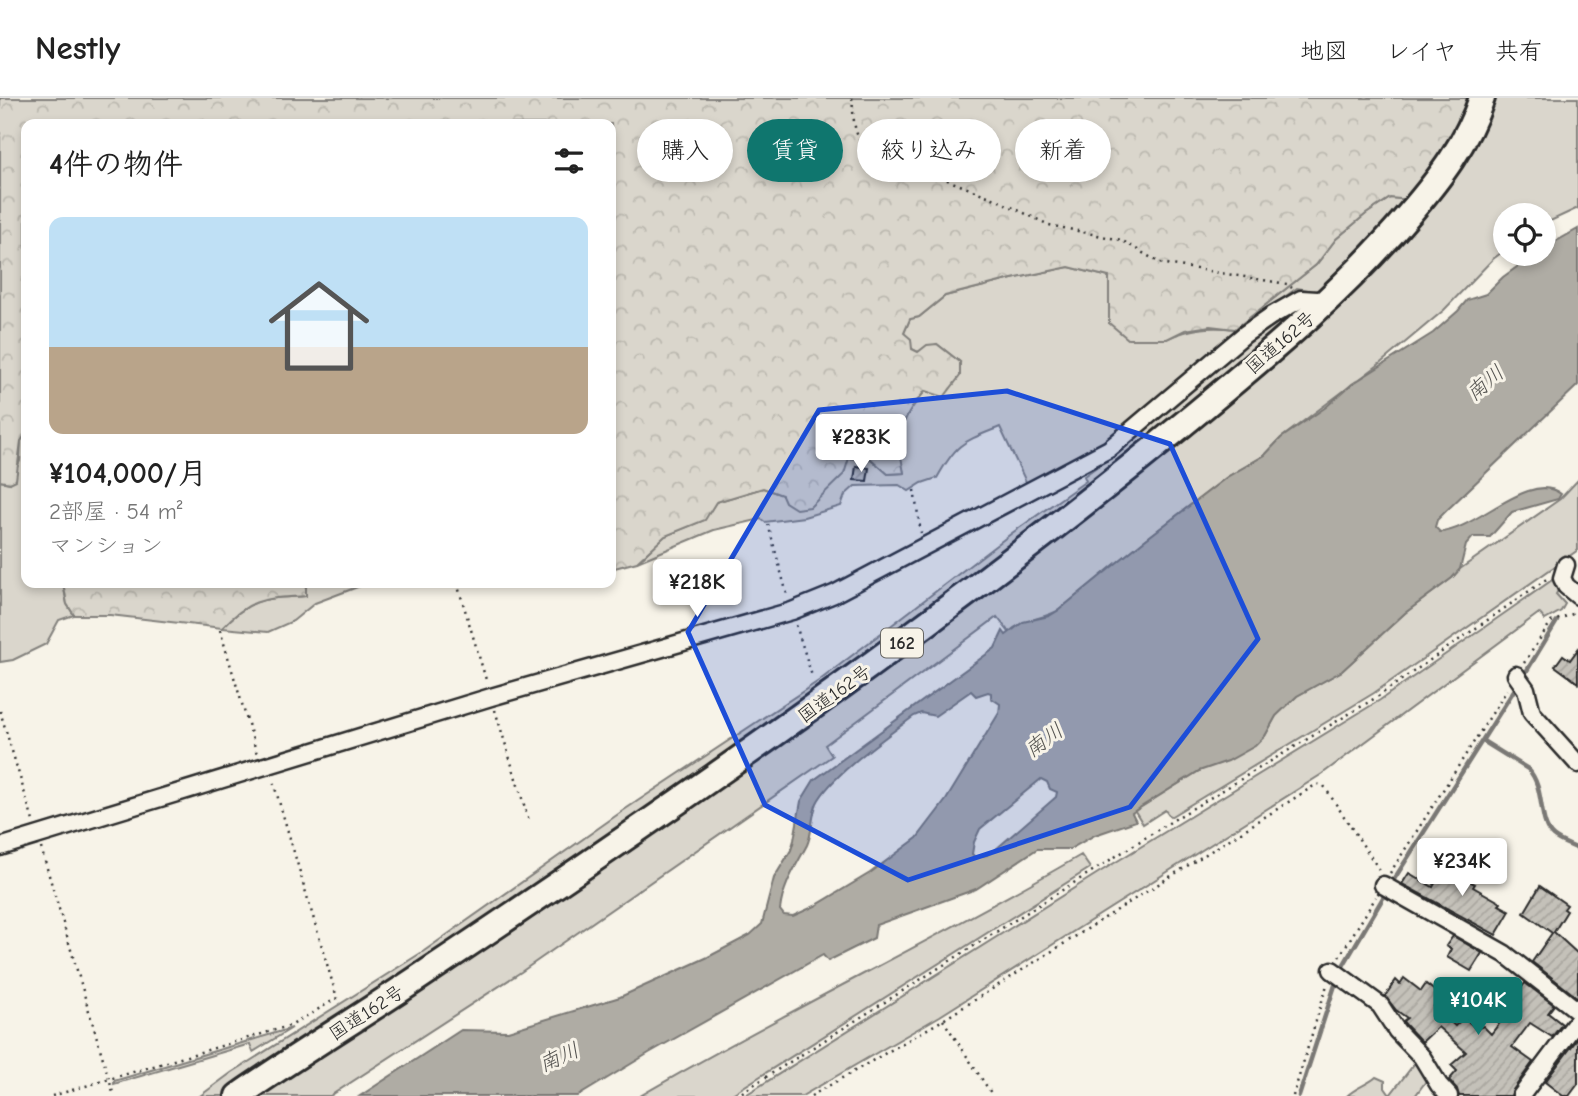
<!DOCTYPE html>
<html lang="ja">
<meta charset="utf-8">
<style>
:root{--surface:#fff;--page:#f6f6f6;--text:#222;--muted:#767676;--line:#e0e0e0;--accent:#0f766e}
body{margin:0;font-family:"Comic Neue","Klee One",sans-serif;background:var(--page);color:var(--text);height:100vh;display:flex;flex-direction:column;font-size:26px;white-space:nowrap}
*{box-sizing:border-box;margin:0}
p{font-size:23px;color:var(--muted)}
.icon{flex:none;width:38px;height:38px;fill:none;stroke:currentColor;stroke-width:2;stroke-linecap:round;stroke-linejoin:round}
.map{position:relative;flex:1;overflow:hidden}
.sheet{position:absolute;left:21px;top:21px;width:595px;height:469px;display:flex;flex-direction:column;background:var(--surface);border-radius:14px;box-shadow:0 4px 10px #0003}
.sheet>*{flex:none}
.guide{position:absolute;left:637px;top:21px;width:665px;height:63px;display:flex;gap:14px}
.buttons{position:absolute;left:1493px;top:105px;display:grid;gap:14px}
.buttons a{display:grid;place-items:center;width:63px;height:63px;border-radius:50%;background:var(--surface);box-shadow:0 4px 10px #0003;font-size:35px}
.price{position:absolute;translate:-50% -60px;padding:0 16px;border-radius:7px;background:#fff;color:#222;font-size:23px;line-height:46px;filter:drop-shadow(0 2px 4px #0008)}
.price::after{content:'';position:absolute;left:50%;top:42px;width:21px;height:16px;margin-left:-10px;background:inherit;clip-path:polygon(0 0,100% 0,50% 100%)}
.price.selected{background:var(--accent);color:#fff}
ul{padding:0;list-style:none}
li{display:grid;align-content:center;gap:14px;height:371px;padding:0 28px}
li+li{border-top:2px solid var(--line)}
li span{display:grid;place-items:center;height:217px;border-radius:14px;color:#555}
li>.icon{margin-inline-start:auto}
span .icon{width:126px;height:126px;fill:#fffc;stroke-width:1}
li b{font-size:30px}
h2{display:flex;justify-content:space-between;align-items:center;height:84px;padding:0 28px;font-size:30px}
.pill{padding:0 24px;border-radius:32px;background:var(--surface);box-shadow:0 4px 10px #0003;font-size:24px;line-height:63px}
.pill.selected{background:var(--accent);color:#fff}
header{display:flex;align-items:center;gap:42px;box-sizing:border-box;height:98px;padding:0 35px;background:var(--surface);border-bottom:2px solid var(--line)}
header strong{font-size:33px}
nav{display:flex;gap:38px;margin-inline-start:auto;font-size:24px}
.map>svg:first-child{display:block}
</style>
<header>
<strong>Nestly</strong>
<nav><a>地図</a><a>レイヤ</a><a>共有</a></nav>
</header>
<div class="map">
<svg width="1578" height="998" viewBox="0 0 1578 998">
<defs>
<pattern id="forest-crowns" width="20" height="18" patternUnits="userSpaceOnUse" patternTransform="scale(1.75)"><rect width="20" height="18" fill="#dad6cc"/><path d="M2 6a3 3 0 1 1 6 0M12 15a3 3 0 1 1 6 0" fill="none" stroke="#bbb8af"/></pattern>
<pattern id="building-hatch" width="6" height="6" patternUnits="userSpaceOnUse" patternTransform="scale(1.75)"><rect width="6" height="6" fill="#c4c1b9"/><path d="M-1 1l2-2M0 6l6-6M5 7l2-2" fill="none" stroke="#a9a69f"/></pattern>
</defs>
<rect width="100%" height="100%" fill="#f7f3e8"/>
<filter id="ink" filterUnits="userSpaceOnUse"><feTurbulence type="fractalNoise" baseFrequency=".0143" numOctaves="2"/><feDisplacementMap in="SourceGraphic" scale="14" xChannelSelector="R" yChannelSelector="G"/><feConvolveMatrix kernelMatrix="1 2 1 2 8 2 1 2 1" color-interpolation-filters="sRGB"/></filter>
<g filter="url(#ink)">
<path fill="#dad6cc" stroke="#82807c" stroke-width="2" d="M1491,0H1578V110L1544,126V117H1505V152L1493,161L1444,212L1377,268L1281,340L1265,357L1227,379L1141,445L1059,512C1043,521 1023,521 1009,534L997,519L825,647L832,658L521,874L330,998H251L432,880L1329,213Z
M1390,100L1411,102L1325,192L1314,193L1297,190L1238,233L1099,350L1027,386L1000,329C963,344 957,344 937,380L922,385L909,393L899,387L855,388L845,397L841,408L804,419L765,424L761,421L714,432L637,464L665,438L704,422L716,404L763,390L782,397L849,360L871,361L888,376L904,375C902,367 899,357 899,348C898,310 934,285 960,264L937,246L918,254L912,251L904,235L910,221L919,219L945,198L1012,181L1069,169L1109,179V225L1166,241C1190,230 1209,228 1235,231L1316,167L1336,141L1366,116Z
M1298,211H1303L1252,260L818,598L224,998H200L231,975L424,853L624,712L820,582L1012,435L1086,383L1084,378L1116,355L1248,241Z
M26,336V485H63L67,506L74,517L59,522L46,546L13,562L0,564V383L10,385L20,363L21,343Z
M1578,382V452L1374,595L1170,719L1165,712L1143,726L1135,713L1199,673L1265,638L1276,618L1297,598L1342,573L1405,515L1452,480L1460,471L1560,401Z
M1555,480L1560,489L1556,496L1565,506L1561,513L1545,522L1539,515L1322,676L940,918L802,998H744L1098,775L1380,602Z
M306,485H368L315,505L293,523L268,534L222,530C252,498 265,501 306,498Z
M1081,757L1090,770L729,998H640C785,913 936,842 1081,757Z
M292,930L253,954L250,946L114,986V983Z
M1418,961L1429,979L1415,998H1347C1356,989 1367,987 1376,979L1385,983V990L1390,997Z"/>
<path fill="url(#forest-crowns)" stroke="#82807c" stroke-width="2" d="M0,0H1474L1470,11L1411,102L1390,100L1366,116L1336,141L1316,167L1235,231L1210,228L1185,232L1167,241H1128L1109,225V179L1069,169L1012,181L945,198L919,219L910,221L904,235L911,241L912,251L918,254L927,247L937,246L960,264V278L944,299L925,293C899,325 896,335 904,375L888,376L871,361L849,360L844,376L810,409L796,411L785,404L782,397L763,390L716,404L705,422L665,438L637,464L611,471V26H26V336L21,343L16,382L10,385L0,383Z
M63,485H306V498C266,501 252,498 222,530L110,517H74L67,506Z"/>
<path fill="#afaca4" stroke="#7a7874" stroke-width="2" fill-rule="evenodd" d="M1578,131V287L1446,413L1437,422L1435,429L1440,434C1475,433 1530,371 1561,396L1558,401L1512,414L1490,439H1473L1466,447L1460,471L1452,480L1405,515L1342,573L1297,598L1276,618L1265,638L1255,648L1228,663L1199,673L1136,712L1132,715L1136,723L1095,737L1070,751H1037L976,791L876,827L874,840L828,863L823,857L649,955L578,998H360L461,932L508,933L620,899L708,859L750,837L762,826L774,780L791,752L794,742L801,703L814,682L995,550L1003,533L1006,537L1023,524L1049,518L1059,512L1141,445L1227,379L1265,357L1281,340L1326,309L1352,286L1433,235L1458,213L1467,202L1486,196L1503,179L1535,156H1544V150ZM971,593L976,598L988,594L991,595V600L1000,606L999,615L946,702L917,740L870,775L815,808L793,818L784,817L780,812C783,787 795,770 807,747C813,734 811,719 817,705C830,678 889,637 914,618L921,615L935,618ZM1041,681L1047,684L1050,691L1057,694L1056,699L995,752L987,757L975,759L972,756L974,744L980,731Z"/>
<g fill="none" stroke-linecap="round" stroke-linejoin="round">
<path stroke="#7a7874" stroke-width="4.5" d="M1523,579L1557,523
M1483,643L1528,671C1546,690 1537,724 1553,738C1560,744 1570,747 1578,751
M1391,786L1518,586
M1340,873L1387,793
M1299,998L1337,881"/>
</g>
<path fill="url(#building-hatch)" stroke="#2b2b2b" stroke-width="2" d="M856,368L869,370L867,383L854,382Z
M1578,551V585L1555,568L1563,557L1570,562Z
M1445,766L1472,780L1471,784L1475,786L1473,789L1501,805L1499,807L1510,813L1496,837L1402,786L1409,775L1433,789Z
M1540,788L1567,807L1564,811L1567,813L1554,834L1578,856V900L1532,864L1552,835L1524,815Z
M1453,838L1482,855L1471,873L1447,859L1451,851L1446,848Z
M1404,880L1421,893L1426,886L1441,898L1434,908L1455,928L1464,919L1476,931L1483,928L1491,936L1515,905L1512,903L1525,885L1554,907L1548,915L1562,926L1552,939L1530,925L1512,949L1533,964L1513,992L1511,998H1459L1457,991L1449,982L1457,973L1451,967L1466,954L1438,929L1422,944L1405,926L1403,923L1407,920L1396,912L1385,898L1396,882L1400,886Z
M1578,940V986L1569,998H1563L1545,984Z"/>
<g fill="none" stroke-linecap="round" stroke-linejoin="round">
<g stroke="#2b2b2b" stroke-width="21">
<path id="minor" d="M1566,467L1562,480L1566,488L1578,498
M1516,577L1526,591L1532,615L1578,666
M0,749L491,599L792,513L834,496L1109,351L1245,236L1271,218L1301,201L1317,202L1323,207
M1383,787L1505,856L1578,913
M1332,872L1380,907L1397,933L1422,959L1439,987L1449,998
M1521,998L1578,922"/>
</g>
<g stroke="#2b2b2b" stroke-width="30">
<path id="highway" d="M238,998C300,955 365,916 427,874C691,698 953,516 1198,314C1273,252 1347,190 1410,115C1440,80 1467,45 1482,0"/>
</g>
<path stroke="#2b2b2b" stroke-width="2.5" stroke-dasharray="2 5" stroke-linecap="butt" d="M852,0C854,18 852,39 868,51L993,100L1049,127L1121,142L1160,165L1287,186L1292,190
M914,392L921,435
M768,426L788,500
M457,485L487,585
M796,527L812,578
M220,532L257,656
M1524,565L1551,524L1578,514
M495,612L529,723
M0,613L33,723
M41,750L114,998
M1390,775L1507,592
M1339,859L1376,799
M943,922L993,998
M52,998L292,927L337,900L273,683
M736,998L1175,721L1377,599L1548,480
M811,998L943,922L1317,686L1324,688L1380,773
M1293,998L1327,887"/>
<use href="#minor" stroke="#f7f3e8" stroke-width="16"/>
<use href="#highway" stroke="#f7f3e8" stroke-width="24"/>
</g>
</g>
<path fill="#1d4ed8" fill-opacity="0.2" stroke="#1d4ed8" stroke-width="5" stroke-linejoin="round" d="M1007,293L1170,346L1258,541L1130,709L908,782L765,707L688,534L819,312Z"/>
<g text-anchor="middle" stroke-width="6" stroke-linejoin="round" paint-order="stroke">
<rect fill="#f7f3e8" stroke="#686764" stroke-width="2" x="881" y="530.5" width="42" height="29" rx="5"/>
<g font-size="18" font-weight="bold" fill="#2b2b2b">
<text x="902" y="551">162</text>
</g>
<g font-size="19" fill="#2b2b2b" stroke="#f7f3e8">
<text transform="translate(1280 244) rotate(-41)" y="7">国道162号</text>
<text transform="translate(834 595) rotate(-36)" y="7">国道162号</text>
<text transform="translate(366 914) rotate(-33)" y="7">国道162号</text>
</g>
<g font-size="21" font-style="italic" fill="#53524f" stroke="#f7f3e8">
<text transform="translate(1485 285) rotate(-40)" y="7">南川</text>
<text transform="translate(1044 642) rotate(-36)" y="7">南川</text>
<text transform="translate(559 959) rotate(-24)" y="7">南川</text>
</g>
</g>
</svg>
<div class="buttons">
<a><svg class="icon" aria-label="locate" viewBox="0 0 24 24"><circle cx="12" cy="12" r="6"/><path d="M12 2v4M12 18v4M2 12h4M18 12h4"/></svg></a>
</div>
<b class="price" style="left:861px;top:376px">¥283K</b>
<b class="price" style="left:697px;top:521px">¥218K</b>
<b class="price" style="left:1462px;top:800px">¥234K</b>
<b class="price selected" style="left:1478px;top:939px">¥104K</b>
<div class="guide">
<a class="pill">購入</a>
<a class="pill selected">賃貸</a>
<a class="pill">絞り込み</a>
<a class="pill">新着</a>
</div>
<section class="sheet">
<h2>4件の物件<svg class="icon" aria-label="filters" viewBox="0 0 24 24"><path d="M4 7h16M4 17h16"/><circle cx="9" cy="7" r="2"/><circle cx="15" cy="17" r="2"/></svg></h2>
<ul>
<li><span style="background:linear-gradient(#bfe0f5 60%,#b9a48a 0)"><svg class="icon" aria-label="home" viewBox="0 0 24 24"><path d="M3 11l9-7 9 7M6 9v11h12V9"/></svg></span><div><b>¥104,000/月</b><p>2部屋 · 54 m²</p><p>マンション</p></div></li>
</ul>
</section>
</div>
